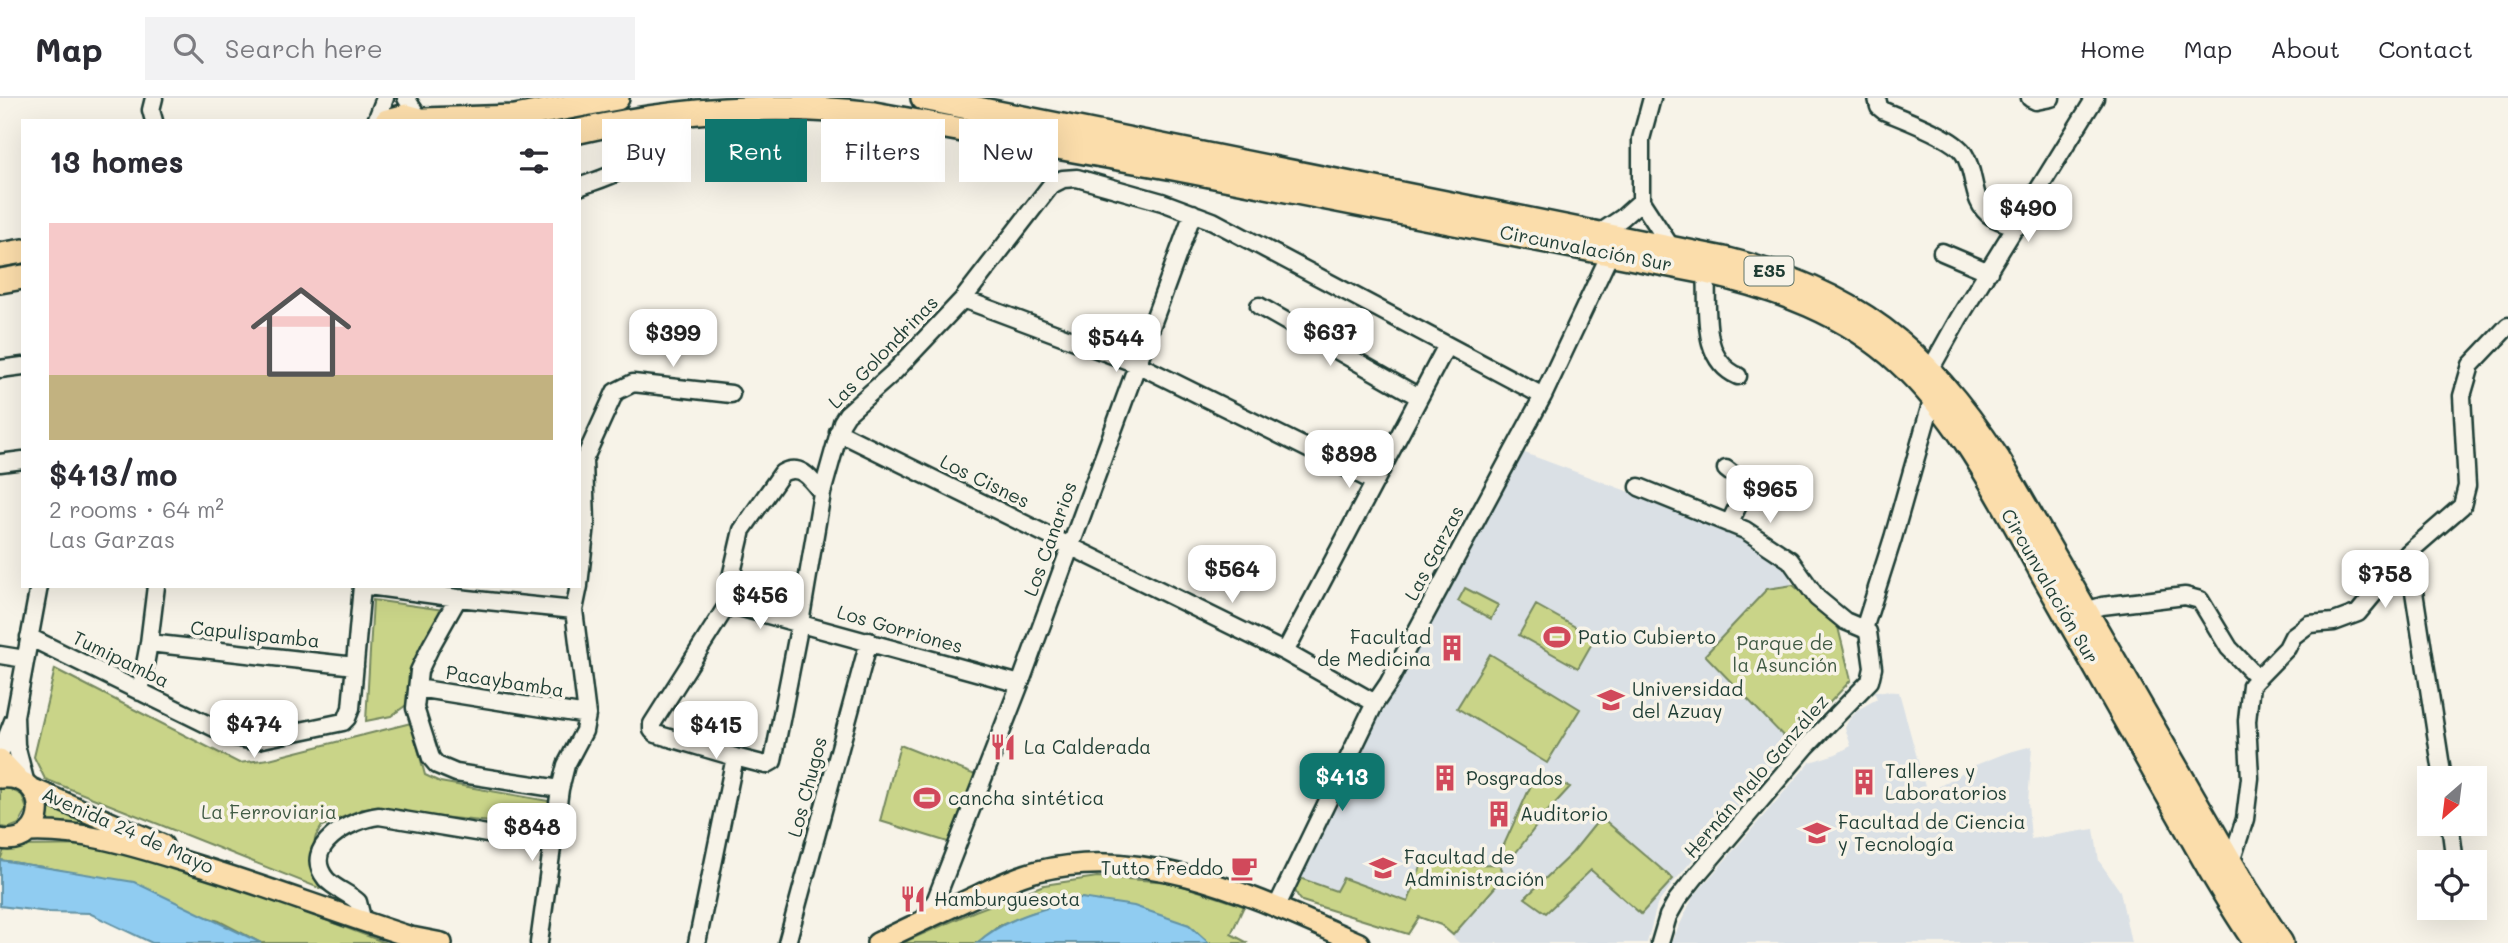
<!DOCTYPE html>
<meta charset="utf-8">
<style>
:root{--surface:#fff;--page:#f2f2f3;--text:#2b2b33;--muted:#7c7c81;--line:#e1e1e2;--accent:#0f766e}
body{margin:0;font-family:Mali,sans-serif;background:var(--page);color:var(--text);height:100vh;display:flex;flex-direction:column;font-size:26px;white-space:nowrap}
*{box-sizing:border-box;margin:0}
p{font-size:23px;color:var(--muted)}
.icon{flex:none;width:38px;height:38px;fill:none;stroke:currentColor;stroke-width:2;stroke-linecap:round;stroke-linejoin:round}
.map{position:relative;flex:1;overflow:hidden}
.sheet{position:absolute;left:21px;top:21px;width:560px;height:469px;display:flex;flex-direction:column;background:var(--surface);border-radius:0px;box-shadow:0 7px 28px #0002}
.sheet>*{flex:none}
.hud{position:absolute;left:602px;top:21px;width:665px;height:63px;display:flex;gap:14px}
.needle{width:46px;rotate:208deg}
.controls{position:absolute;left:2417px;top:668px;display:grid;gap:14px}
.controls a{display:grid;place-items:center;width:70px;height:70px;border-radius:0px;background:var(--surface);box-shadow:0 7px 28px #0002;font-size:35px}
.price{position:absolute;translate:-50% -60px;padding:0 16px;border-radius:14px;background:#fff;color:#222;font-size:23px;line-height:46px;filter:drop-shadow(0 2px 4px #0008)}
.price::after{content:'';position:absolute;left:50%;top:42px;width:21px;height:16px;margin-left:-10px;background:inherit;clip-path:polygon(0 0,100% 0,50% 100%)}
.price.on{background:var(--accent);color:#fff}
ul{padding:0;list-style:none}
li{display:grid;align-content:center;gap:14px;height:371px;padding:0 28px}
li span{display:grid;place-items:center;height:217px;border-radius:0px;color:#555}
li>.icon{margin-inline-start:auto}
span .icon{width:126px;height:126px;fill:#fffc;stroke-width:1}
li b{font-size:30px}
h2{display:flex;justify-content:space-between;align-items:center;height:84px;padding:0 28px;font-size:30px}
.tag{padding:0 24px;border-radius:0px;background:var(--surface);box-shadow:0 7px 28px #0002;font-size:24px;line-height:63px}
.tag.on{background:var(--accent);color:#fff}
header{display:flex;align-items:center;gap:42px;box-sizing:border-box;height:98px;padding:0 35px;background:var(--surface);border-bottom:2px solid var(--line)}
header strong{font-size:33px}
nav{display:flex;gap:38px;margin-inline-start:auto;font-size:24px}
.search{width:490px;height:63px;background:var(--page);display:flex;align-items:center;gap:18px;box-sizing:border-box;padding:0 24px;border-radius:0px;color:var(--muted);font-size:26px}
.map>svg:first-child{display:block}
</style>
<header>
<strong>Map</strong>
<div class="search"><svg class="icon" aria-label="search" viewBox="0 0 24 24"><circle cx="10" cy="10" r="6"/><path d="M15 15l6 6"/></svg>Search here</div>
<nav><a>Home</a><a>Map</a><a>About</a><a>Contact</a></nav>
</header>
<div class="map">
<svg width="2508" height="845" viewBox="0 0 2508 845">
<rect width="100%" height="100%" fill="#f7f3e8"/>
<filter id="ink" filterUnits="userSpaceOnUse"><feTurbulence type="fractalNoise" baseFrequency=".0143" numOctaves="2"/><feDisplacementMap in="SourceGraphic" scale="14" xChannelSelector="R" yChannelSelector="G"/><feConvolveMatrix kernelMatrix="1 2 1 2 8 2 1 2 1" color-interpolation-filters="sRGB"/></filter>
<g filter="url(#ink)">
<path fill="#dae0e5" d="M1522,354L1729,431L1790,469L1789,480L1793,487L1837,525L1851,582L1791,646L1673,785L1657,807L1647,845H1459L1441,827L1431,823L1419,819L1408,836L1302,803L1295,796L1297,779L1335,702Z
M1874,593L1899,594L1927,696L1973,668L2006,655L2032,648L2028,705L2031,741L2094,731L2099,763L2120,793L2131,845H1671L1693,799L1810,664L1836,656L1851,648L1845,630L1848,623L1859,611L1877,601Z"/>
<path fill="#c9d488" stroke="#74885e" stroke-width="2" d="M1793,487L1837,525L1851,582L1791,646L1705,557L1767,491Z
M1465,490L1498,507L1491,521L1458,503Z
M373,502L444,512L416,559L409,605L391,618L366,623Z
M1536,507L1595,540L1578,570L1519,537Z
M1490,556L1580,611L1547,665L1457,610Z
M55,571L239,665L269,661L411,625L425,677L440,684L554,704L549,730L362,711L322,728L316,738L311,755L329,794L45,681L34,659Z
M900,647L978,678L951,745L880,723Z
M1537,674L1570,689L1547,714L1511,761L1502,751Z
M8,690L22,697L27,712L19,726L9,730L0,729V691Z
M41,705L204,767L36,729Z
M1601,719L1673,781L1641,816L1591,772L1546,815L1525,800L1572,755Z
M106,747L223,783L386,845H261L219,823L60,772L0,762L4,752L11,748Z
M1424,760L1452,767L1500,766L1504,779L1453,837L1441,827L1419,819L1408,836L1302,803C1294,795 1294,790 1297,779L1336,793L1343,780L1408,804Z
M1097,779L1171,784L1244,808L1231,836L1248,845H1209L1189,827L1081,800L1032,815L999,828L977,845H902L975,813L1044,787Z"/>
<path fill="#90ccf1" stroke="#6393a5" stroke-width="2" d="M0,762L134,784L261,845H152L89,815L48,814L0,808Z
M1081,800L1134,808L1189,827L1209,845H977C1005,819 1045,811 1081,800Z"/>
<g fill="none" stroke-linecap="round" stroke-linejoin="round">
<g stroke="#1f3d34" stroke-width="21">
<path id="minor" d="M154,0L151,12L154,23
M406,0L419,20
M1652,0L1641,41V103L1671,149
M1877,0L1879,9L1884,13C1903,21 1954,39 1964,56C1977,76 1970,105 1992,119C1999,123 2009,126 2017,129
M2030,0L2036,3L2051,0
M376,23L385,0
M579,89C599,81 638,72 643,48C645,39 644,29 645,20
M1601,134L1622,120L1641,103
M1942,154L1989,174
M1706,174C1709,209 1699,261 1738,278
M963,201L1139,267L1375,384
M1259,208L1419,299
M0,271L23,268
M1930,272L1959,220L2095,0
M838,334L1285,554L1375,605
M0,365L23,362
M1726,371L1740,382L1744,395L1729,426
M1639,389L1745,432L1790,462L1817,500L1845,523L1864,531
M2408,455L2443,681
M579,487L586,426L584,362L615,294L633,285L731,296
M368,488L458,500L574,512
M458,500L431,548L419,573L415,610L431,660L437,667L456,675L560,691
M728,506L1020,586
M2086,513L2102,508L2185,498L2200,502L2229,550L2258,580
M29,539L231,638L253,643L343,624L347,620L351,610L362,488
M149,545L355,568
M1285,554L1447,247
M0,557L25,561
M417,590L587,617
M140,594L149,545L156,488
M0,656L13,623
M735,659L656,636L652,632V626L728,506V492L742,432L782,375C801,365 811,381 822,395
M26,686L16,647L15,618L39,488
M2450,726L2455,765
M2231,764L2245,721L2250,680L2247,623L2251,587L2287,550L2293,538L2309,526L2334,524L2358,515L2408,455L2462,408L2467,388L2462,298L2471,267L2508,228
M1276,810L1375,605L1388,586L1543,298L1610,156
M922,823L936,801L1020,586L1193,115
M363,824L358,804C349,795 335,791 326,781C299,748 352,721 379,718L553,747
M539,845L560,691L566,667L584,633L587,617L574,512L579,488
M697,845L735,659L766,667L773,663L800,525L822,395L842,324L847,316L894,274L963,201L1051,87L1063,81L1077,80L1162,104L1213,123L1543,298
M787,845L869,543
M1660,845L1668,818L1677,802L1696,778L1806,649L1870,583L1873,570L1868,534L1864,531L1893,440L1933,299"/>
</g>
<g stroke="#1f3d34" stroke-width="24">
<path id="major" d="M0,661L20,682
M0,680C52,674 50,750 0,741
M31,690L163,747
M29,734C80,732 127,746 176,761C255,784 332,814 411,839L442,845
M877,845C911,828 944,813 978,797C997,788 1017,778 1038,773C1149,745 1260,802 1359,845"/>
</g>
<g stroke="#1f3d34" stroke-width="28">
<path id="highway" d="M923,0L1724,161C1857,195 1922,247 1998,361L2246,791L2281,845
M424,22L515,19L617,0
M387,23L406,18L425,23
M579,33C677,11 774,4 874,16L1168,69L1706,174C1777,190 1846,215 1900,265C1961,321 1999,398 2039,469C2081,543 2123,617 2164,690C2194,743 2222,795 2256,845
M0,157L23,153
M0,183L23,179"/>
</g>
<use href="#minor" stroke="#f7f3e8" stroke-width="16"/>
<use href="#major" stroke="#fbddab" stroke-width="19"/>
<use href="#highway" stroke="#fbddab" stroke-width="23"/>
</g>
</g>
<defs>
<g id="stadium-bare" transform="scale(2.1)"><path d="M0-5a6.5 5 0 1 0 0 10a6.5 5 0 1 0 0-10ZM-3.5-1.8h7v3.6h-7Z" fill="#d1495b" stroke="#f7f3e8" stroke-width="2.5" paint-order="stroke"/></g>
<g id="building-bare" transform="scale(2.1)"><path d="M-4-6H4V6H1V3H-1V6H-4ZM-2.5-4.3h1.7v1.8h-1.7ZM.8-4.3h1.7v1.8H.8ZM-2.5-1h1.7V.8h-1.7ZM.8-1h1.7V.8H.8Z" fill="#d1495b" stroke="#f7f3e8" stroke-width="2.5" paint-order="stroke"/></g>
<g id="university-bare" transform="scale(2.1)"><path d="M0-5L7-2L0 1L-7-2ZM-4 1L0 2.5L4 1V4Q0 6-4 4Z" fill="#d1495b" stroke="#f7f3e8" stroke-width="2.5" paint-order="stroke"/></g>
<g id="restaurant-bare" transform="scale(2.1)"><path d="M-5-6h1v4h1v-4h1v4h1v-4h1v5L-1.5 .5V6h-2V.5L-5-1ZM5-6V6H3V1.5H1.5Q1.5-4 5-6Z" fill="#d1495b" stroke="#f7f3e8" stroke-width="2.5" paint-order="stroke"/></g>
<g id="cafe-bare" transform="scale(2.1)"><path d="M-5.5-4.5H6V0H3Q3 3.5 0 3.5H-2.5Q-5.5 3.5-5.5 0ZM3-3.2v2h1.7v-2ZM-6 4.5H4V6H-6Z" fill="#d1495b" stroke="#f7f3e8" stroke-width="2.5" paint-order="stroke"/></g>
</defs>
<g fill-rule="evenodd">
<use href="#stadium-bare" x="1557" y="539"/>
<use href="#building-bare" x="1452" y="550"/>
<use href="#university-bare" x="1611" y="602"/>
<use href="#restaurant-bare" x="1003" y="649"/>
<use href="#building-bare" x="1445" y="680"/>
<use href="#building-bare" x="1864" y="684"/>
<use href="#stadium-bare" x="927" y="700"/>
<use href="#building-bare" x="1499" y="716"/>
<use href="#university-bare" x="1817" y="735"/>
<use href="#cafe-bare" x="1244" y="770"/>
<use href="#university-bare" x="1383" y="770"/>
<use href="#restaurant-bare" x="913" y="801"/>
</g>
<g text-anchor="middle" stroke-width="7" stroke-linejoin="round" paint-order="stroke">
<rect fill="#f7f3e8" stroke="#60746a" stroke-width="2" x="1744.5" y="158.5" width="49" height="29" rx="5"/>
<g font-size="18" font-weight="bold" fill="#1f3d34">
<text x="1769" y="179">E35</text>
</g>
<g font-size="19" fill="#1f3d34" stroke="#f7f3e8">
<text transform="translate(1586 150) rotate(11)" y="7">Circunvalación Sur</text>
<text transform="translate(883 254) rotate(-46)" y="7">Las Golondrinas</text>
<text transform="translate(985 383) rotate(26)" y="7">Los Cisnes</text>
<text transform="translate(1050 441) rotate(-70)" y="7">Los Canarios</text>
<text transform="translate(1434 455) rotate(-62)" y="7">Las Garzas</text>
<text transform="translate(2050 488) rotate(60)" y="7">Circunvalación Sur</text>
<text transform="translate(900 531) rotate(16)" y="7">Los Gorriones</text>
<text transform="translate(255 536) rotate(6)" y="7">Capulispamba</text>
<text transform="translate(121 561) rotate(26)" y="7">Tumipamba</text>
<text transform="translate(505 583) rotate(9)" y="7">Pacaybamba</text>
<text transform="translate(1756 678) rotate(-49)" y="7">Hernán Malo Ganzález</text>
<text transform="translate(807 689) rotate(-75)" y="7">Los Chugos</text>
<text transform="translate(128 732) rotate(24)" y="7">Avenida 24 de Mayo</text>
</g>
<g font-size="19" fill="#1f3d34" stroke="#f7f3e8" text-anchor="start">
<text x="1431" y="546" text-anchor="end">Facultad<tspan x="1431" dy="22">de Medicina</tspan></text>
<text x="1578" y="546">Patio Cubierto</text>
<text x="1632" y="598">Universidad<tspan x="1632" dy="22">del Azuay</tspan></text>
<text x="1024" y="656">La Calderada</text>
<text x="1885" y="680">Talleres y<tspan x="1885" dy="22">Laboratorios</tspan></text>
<text x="1466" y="687">Posgrados</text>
<text x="948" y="707">cancha sintética</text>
<text x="1520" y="723">Auditorio</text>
<text x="1838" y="731">Facultad de Ciencia<tspan x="1838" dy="22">y Tecnología</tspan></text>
<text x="1404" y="766">Facultad de<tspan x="1404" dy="22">Administración</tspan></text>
<text x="1223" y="777" text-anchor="end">Tutto Freddo</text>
<text x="934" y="808">Hamburguesota</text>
</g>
<g font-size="19" fill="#415b45" stroke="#f7f3e8">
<text x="1785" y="552">Parque de<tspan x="1785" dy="22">la Asunción</tspan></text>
<text x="269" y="721">La Ferroviaria</text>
</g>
</g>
</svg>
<div class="controls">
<a><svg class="needle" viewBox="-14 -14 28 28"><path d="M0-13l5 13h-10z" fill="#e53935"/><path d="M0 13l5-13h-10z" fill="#7c7c81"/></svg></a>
<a><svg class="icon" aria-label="locate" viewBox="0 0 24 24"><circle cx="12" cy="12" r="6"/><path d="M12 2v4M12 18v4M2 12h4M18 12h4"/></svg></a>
</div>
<b class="price" style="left:2028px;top:146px">$490</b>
<b class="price" style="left:1330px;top:270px">$637</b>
<b class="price" style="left:673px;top:271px">$399</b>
<b class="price" style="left:1116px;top:276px">$544</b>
<b class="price" style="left:1349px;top:392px">$898</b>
<b class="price" style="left:1770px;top:427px">$965</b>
<b class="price" style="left:1232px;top:507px">$564</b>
<b class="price" style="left:2385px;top:512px">$758</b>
<b class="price" style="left:760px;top:533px">$456</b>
<b class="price" style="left:254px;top:662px">$474</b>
<b class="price" style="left:716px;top:663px">$415</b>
<b class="price on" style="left:1342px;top:715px">$413</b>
<b class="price" style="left:532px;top:765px">$848</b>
<div class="hud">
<a class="tag">Buy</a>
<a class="tag on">Rent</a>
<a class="tag">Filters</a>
<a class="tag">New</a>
</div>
<section class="sheet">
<h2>13 homes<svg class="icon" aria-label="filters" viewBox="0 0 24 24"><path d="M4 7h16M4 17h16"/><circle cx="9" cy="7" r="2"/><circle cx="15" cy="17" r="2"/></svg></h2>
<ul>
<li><span style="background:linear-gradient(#f6c9c9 70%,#c2b280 0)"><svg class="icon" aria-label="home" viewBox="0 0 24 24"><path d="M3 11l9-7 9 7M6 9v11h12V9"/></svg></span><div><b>$413/mo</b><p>2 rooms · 64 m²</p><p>Las Garzas</p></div></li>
</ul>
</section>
</div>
